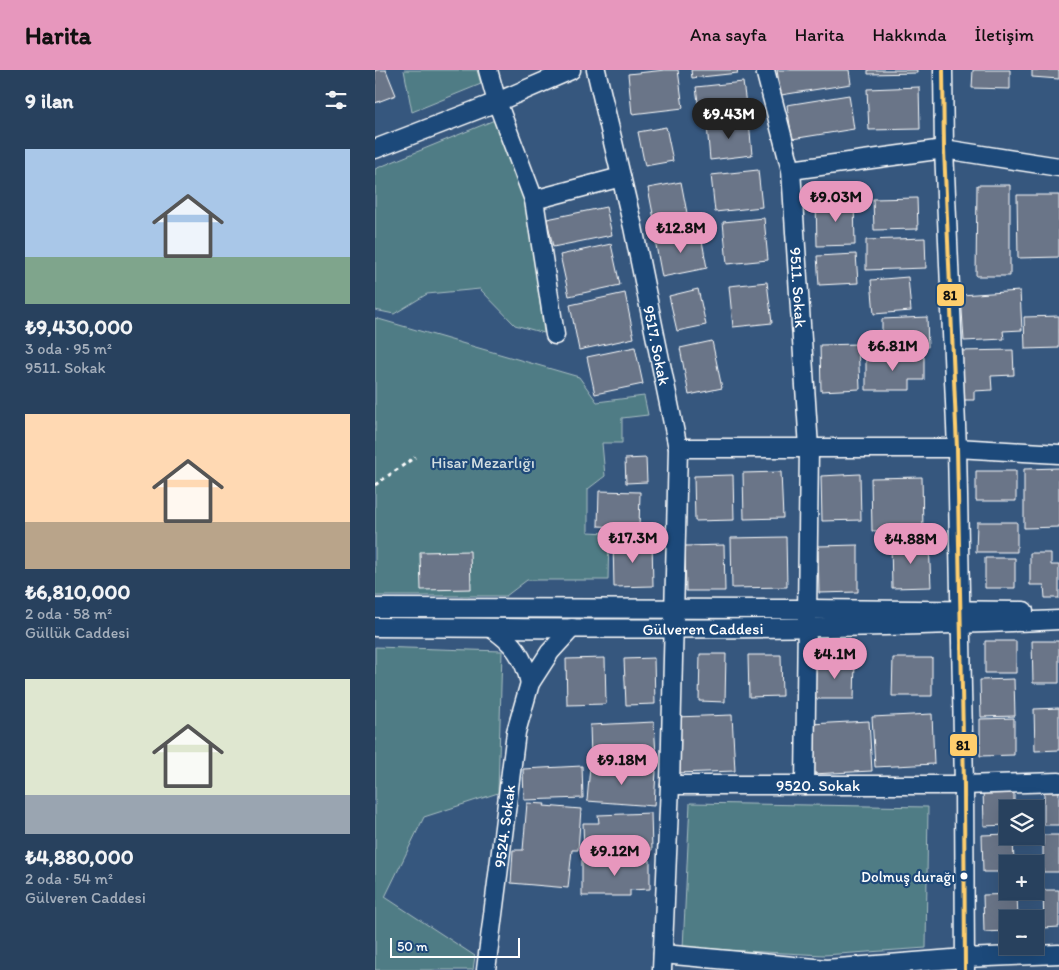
<!DOCTYPE html>
<html lang="tr">
<meta charset="utf-8">
<style>
:root{--surface:#28415e;--page:#344c67;--text:#f1f3f6;--muted:#a5afbc;--line:#445a73;--accent:#e797bd}
body{margin:0;font-family:Itim,sans-serif;background:var(--page);color:var(--text);height:100vh;display:flex;flex-direction:column;font-size:19px;white-space:nowrap}
*{box-sizing:border-box;margin:0}
p{font-size:16px;color:var(--muted)}
.icon{flex:none;width:28px;height:28px;fill:none;stroke:currentColor;stroke-width:2;stroke-linecap:round;stroke-linejoin:round}
.map{position:relative;flex:1;overflow:hidden}
.details{display:flex;flex-direction:column;background:var(--surface);width:375px}
.details>*{flex:none}
.fabs{position:absolute;left:624px;top:730px;display:grid;gap:10px}
.fabs a{display:grid;place-items:center;width:45px;height:45px;border-radius:0px;background:var(--surface);box-shadow:0 5px 20px #0002,0 0 0 1px var(--line);font-size:25px}
.scale{position:absolute;left:15px;bottom:12px;width:130px;box-sizing:border-box;padding-left:5px;border:2px solid #fff;border-top:0;font-size:14px;line-height:18px;white-space:nowrap;color:#fff;-webkit-text-stroke:4px #1f4a7a;paint-order:stroke}
.price{position:absolute;translate:-50% -42px;padding:0 11px;border-radius:18px;background:var(--accent);color:#111;font-size:16px;line-height:32px;filter:drop-shadow(0 1px 2px #0008)}
.price::after{content:'';position:absolute;left:50%;top:30px;width:15px;height:11px;margin-left:-8px;background:inherit;clip-path:polygon(0 0,100% 0,50% 100%)}
.price.selected{background:#222;color:#fff}
ul{padding:0;list-style:none}
li{display:grid;align-content:center;gap:10px;height:265px;padding:0 25px}
li span{display:grid;place-items:center;height:155px;border-radius:0px;color:#555}
li>.icon{margin-inline-start:auto}
span .icon{width:90px;height:90px;fill:#fffc;stroke-width:1}
li b{font-size:21px}
h2{display:flex;justify-content:space-between;align-items:center;height:60px;padding:0 25px;font-size:21px}
header{display:flex;align-items:center;gap:30px;box-sizing:border-box;height:70px;padding:0 25px;background:var(--accent);color:#111}
header strong{font-size:24px}
nav{display:flex;gap:28px;margin-inline-start:auto;font-size:18px}
main{display:flex;flex:1;min-height:0}
.map>svg:first-child{display:block}
</style>
<header>
<strong>Harita</strong>
<nav><a>Ana sayfa</a><a>Harita</a><a>Hakkında</a><a>İletişim</a></nav>
</header>
<main>
<section class="details">
<h2>9 ilan<svg class="icon" aria-label="filters" viewBox="0 0 24 24"><path d="M4 7h16M4 17h16"/><circle cx="9" cy="7" r="2"/><circle cx="15" cy="17" r="2"/></svg></h2>
<ul>
<li><span style="background:linear-gradient(#a9c7e8 70%,#7fa58c 0)"><svg class="icon" aria-label="home" viewBox="0 0 24 24"><path d="M3 11l9-7 9 7M6 9v11h12V9"/></svg></span><div><b>₺9,430,000</b><p>3 oda · 95 m²</p><p>9511. Sokak</p></div></li>
<li><span style="background:linear-gradient(#ffd9b3 70%,#b9a48a 0)"><svg class="icon" aria-label="home" viewBox="0 0 24 24"><path d="M3 11l9-7 9 7M6 9v11h12V9"/></svg></span><div><b>₺6,810,000</b><p>2 oda · 58 m²</p><p>Güllük Caddesi</p></div></li>
<li><span style="background:linear-gradient(#dfe7d0 75%,#9aa5b1 0)"><svg class="icon" aria-label="home" viewBox="0 0 24 24"><path d="M3 11l9-7 9 7M6 9v11h12V9"/></svg></span><div><b>₺4,880,000</b><p>2 oda · 54 m²</p><p>Gülveren Caddesi</p></div></li>
</ul>
</section>
<div class="map">
<svg width="684" height="900" viewBox="0 0 684 900">
<rect width="100%" height="100%" fill="#36577e"/>
<filter id="ink" filterUnits="userSpaceOnUse"><feTurbulence type="fractalNoise" baseFrequency=".02" numOctaves="2"/><feDisplacementMap in="SourceGraphic" scale="10" xChannelSelector="R" yChannelSelector="G"/><feConvolveMatrix kernelMatrix="1 2 1 2 8 2 1 2 1" color-interpolation-filters="sRGB"/></filter>
<g filter="url(#ink)">
<path fill="#507c85" stroke="#a8bec2" d="M29,0H102L106,14L37,42Z
M122,49L151,130L169,263L140,255L105,219L52,224L19,244L0,240V99Z
M0,248L204,307L222,332L269,326L273,345L247,348V373H227L230,406L213,419V462L234,463L233,510H152L131,526H0Z
M0,577L127,581L123,723L49,747L10,827L100,886L98,900H0Z
M315,733L553,737L551,878L449,885L308,878Z"/>
<path fill="#6a7588" stroke="#fff" d="M0,0H11L21,25L0,33Z
M290,0H303L308,38L257,44L253,4Z
M316,0H362L363,3L317,8Z
M402,0H474L476,14L406,25Z
M493,0H542V3L493,4Z
M598,0H635V19L597,18Z
M657,0H684V9L657,7Z
M368,12L372,42L325,48L321,17Z
M544,17L545,59L494,60L492,19Z
M474,25L479,59L417,69L412,35Z
M374,51L377,85L335,90L332,55Z
M291,57L298,91L270,96L263,62Z
M383,100L387,137L340,142L336,105Z
M306,112L312,143L279,149L273,118Z
M602,115H635V206H601Z
M642,125H684V187L643,188Z
M542,128L543,159L499,160L498,129Z
M479,129L480,175L442,176L441,130Z
M231,137L237,165L178,177L172,149Z
M389,148L393,190L352,194L348,152Z
M325,160L332,198L287,207L280,170Z
M550,168L551,198L491,200V170Z
M236,174L245,215L194,226L185,185Z
M481,184L483,213L444,215L442,186Z
M533,207L536,241L499,244L496,210Z
M392,212L397,253L358,257L354,216Z
M323,219L331,255L302,261L294,226Z
M645,221L647,260L628,261L629,269L589,271L586,225Z
M250,223L259,268L204,280L195,235Z
M684,246V278L650,279L649,247Z
M552,247L553,277L493,279V262L507,261V249Z
M337,271L347,318L314,325L305,278Z
M483,274L485,319L446,321L445,275Z
M260,277L268,314L220,324L212,287Z
M638,280L639,305L616,306L617,320L599,321V330H586L585,281Z
M491,286L549,287V310H535V320H491Z
M271,388L272,412L251,413L250,389Z
M684,398V457L649,458V399Z
M601,401H641V431H601Z
M406,402L408,448L369,449L368,403Z
M485,404L486,450L447,451L446,406Z
M358,405L359,450L320,451L319,406Z
M547,407L548,460L497,461L496,408Z
M224,421L265,422L264,458L223,456Z
M602,452H642V482H601Z
M411,467L412,517L357,518L356,468Z
M277,470L278,516L239,517L238,471Z
M554,472L556,517L517,518L516,473Z
M349,475L350,521H311L310,476Z
M483,475V522L444,523L443,476Z
M95,481L96,519L46,520L45,482Z
M655,483H676V495H684V528H670L669,515H655Z
M610,488H640V518H610Z
M610,571H641V603H610Z
M657,571H684V613H658Z
M325,584H351L350,632L324,631Z
M373,585H406L407,626L374,627Z
M230,588L231,634L192,635L191,589Z
M279,588L280,634L251,635L249,589Z
M518,588H557V626H517Z
M440,591H480L479,629H440Z
M639,609L640,646L606,647L605,610Z
M684,638V680L660,681L659,639Z
M557,644L559,694L500,697L497,647Z
M357,645L360,701L302,703L300,647Z
M639,648V685L605,686V649Z
M494,651L497,701L437,704L435,654Z
M279,652L281,685L216,688L215,655Z
M207,696L208,728L149,730L148,699Z
M215,696L281,701L279,736L212,731Z
M684,717V755H669V718Z
M639,718V739H632V755L609,756L608,719Z
M152,733L170,734L169,736L206,739L203,780H197L193,818L136,813L138,780H148Z
M276,743L277,780L209,782L208,753H224L223,745Z
M632,764V766H638L639,794H632V802H608L607,765Z
M668,765H684V802H668Z
M207,790H275V819L255,820V826H207Z
M668,820H684V857L669,858Z
M642,824L643,849H632V861L609,862L608,825Z"/>
<g fill="none" stroke-linecap="round" stroke-linejoin="round">
<g stroke="#fff" stroke-width="21">
<g id="minor">
<path d="M113,0L122,32L159,130L180,265"/>
<path id="s1" d="M221,0L258,157L303,378L295,715L287,900"/>
<path id="s2" d="M390,0L416,100L434,378L430,715"/>
<path d="M568,0L569,79L582,378L589,715L590,900"/>
<path d="M0,79L122,32L196,0"/>
<path d="M416,100L569,79L684,97"/>
<path d="M159,130L246,107"/>
<path d="M303,378H582L684,384"/>
<path d="M0,538L431,539L649,541"/>
<path id="s3" d="M0,557C228,559 456,561 684,550"/>
<path d="M116,558C138,572 149,587 155,613"/>
<path id="s4" d="M295,715H589L684,712"/>
<path d="M288,884L451,899L590,888L684,884"/>
<path id="s5" d="M111,900L141,662L155,613L175,582L197,558"/>
</g>
</g>
<path stroke="#fff" stroke-width="3" stroke-dasharray="4 4" stroke-linecap="butt" d="M0,415L40,387"/>
<use href="#minor" stroke="#1f4a7a" stroke-width="18"/>
<g stroke="#1f4a7a" stroke-width="8">
<path id="bus-1" d="M568,0L569,79L582,378L589,715L590,900"/>
</g>
<use href="#bus-1" stroke="#fece6d" stroke-width="4"/>
</g>
</g>
<circle fill="#fff" stroke="#1f4a7a" stroke-width="2" cx="589" cy="806" r="4.5"/>
<g text-anchor="middle" stroke-width="4.5" stroke-linejoin="round" paint-order="stroke">
<g font-size="15" fill="#fff" stroke="#1f4a7a" text-anchor="end">
<text x="580" y="812">Dolmuş durağı</text>
</g>
<g font-size="16" fill="#fff" stroke="#1f4a7a">
<text dy="6" stroke="none"><textPath href="#s2" startOffset="221">9511. Sokak</textPath></text>
<text dy="6" stroke="none"><textPath href="#s1" startOffset="282">9517. Sokak</textPath></text>
<text dy="6" stroke="none"><textPath href="#s3" startOffset="328">Gülveren Caddesi</textPath></text>
<text dy="6" stroke="none"><textPath href="#s4" startOffset="148">9520. Sokak</textPath></text>
<text dy="6" stroke="none"><textPath href="#s5" startOffset="145">9524. Sokak</textPath></text>
</g>
<g font-size="16" fill="#d3dee0" stroke="#1f4a7a">
<text x="108" y="398">Hisar Mezarlığı</text>
</g>
</g>
<g stroke="#1f4a7a" stroke-width="2">
<rect x="561" y="213" width="29" height="24" rx="5" fill="#fece6d"/>
<rect x="574" y="663" width="29" height="24" rx="5" fill="#fece6d"/>
</g>
<g font-size="14" text-anchor="middle" font-weight="bold" fill="#111">
<text x="575" y="230">81</text>
<text x="588" y="680">81</text>
</g>
</svg>
<div class="fabs">
<a><svg class="icon" aria-label="layers" viewBox="0 0 24 24"><path d="M12 4l9 5-9 5-9-5zM3 14l9 5 9-5"/></svg></a>
<a>+</a>
<a>−</a>
</div>
<div class="scale">50 m</div>
<b class="price selected" style="left:354px;top:70px">₺9.43M</b>
<b class="price" style="left:461px;top:153px">₺9.03M</b>
<b class="price" style="left:306px;top:184px">₺12.8M</b>
<b class="price" style="left:518px;top:302px">₺6.81M</b>
<b class="price" style="left:258px;top:494px">₺17.3M</b>
<b class="price" style="left:536px;top:495px">₺4.88M</b>
<b class="price" style="left:460px;top:610px">₺4.1M</b>
<b class="price" style="left:247px;top:716px">₺9.18M</b>
<b class="price" style="left:240px;top:807px">₺9.12M</b>
</div>
</main>
